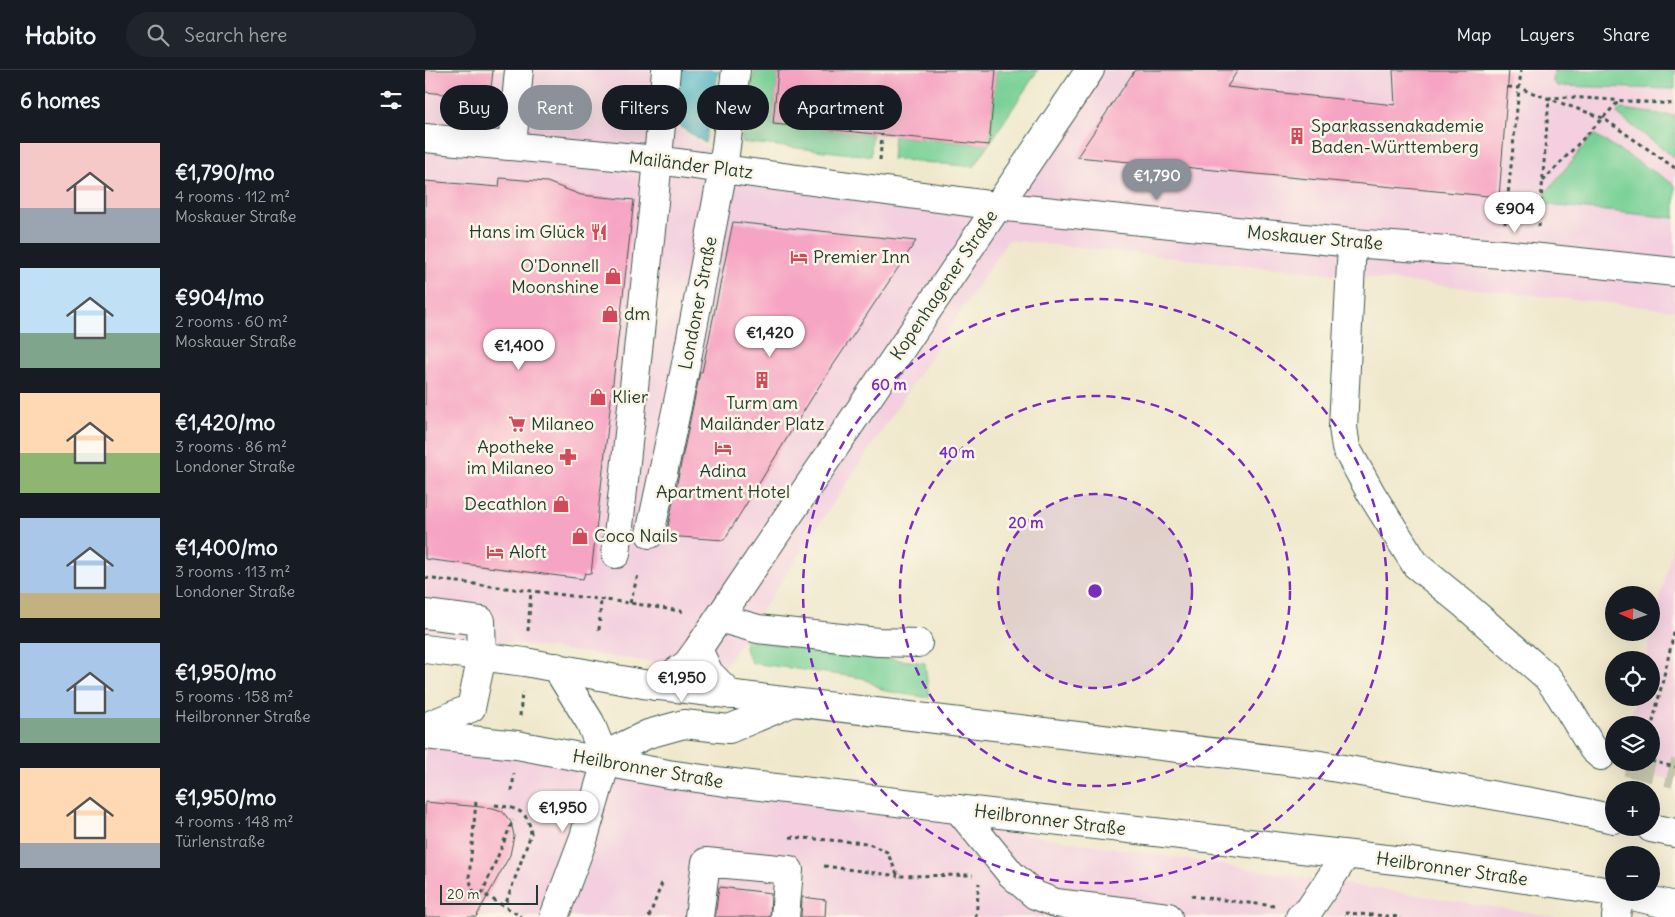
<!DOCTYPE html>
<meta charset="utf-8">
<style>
:root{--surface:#171b24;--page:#20242c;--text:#f1f3f6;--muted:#9ea1a6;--line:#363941;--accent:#8c9099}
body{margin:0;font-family:Delius,sans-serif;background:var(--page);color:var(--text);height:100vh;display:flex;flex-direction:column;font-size:19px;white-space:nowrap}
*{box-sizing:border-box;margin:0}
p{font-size:16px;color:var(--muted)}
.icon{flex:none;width:28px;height:28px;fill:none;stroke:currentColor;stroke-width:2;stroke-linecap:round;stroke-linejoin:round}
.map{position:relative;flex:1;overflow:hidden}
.side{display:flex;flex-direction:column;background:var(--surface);width:425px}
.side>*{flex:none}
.banner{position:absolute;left:15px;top:15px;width:475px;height:45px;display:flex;gap:10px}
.needle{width:32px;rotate:273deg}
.controls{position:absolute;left:1180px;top:516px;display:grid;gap:10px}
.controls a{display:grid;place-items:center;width:55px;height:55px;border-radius:50%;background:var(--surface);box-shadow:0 5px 20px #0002;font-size:25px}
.scale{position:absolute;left:15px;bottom:12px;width:98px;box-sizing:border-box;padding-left:5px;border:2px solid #1f3d34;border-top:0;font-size:14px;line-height:18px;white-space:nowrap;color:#1f3d34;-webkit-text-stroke:4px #fcf5e5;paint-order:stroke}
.price{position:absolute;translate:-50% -42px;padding:0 11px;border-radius:18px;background:#fff;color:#222;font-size:16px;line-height:32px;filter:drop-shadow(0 1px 2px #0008)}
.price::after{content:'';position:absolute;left:50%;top:30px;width:15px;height:11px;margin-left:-8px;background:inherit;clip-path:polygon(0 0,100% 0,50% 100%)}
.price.active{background:var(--accent);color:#fff}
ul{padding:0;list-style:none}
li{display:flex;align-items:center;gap:15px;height:125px;padding:0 20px}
li span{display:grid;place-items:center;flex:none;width:140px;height:100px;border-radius:0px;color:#555}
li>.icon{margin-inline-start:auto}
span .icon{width:60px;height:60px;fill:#fffc;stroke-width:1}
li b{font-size:21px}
h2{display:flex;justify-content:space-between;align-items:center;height:60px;padding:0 20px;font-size:21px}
.pill{padding:0 18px;border-radius:22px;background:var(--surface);box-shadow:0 5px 20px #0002;font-size:18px;line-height:45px}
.pill.active{background:var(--accent);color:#fff}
header{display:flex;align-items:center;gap:30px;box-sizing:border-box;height:70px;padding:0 25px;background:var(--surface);border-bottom:1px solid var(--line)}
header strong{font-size:24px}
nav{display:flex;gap:28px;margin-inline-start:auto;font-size:18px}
.search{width:350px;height:45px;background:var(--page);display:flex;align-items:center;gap:12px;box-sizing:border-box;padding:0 18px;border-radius:28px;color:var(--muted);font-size:19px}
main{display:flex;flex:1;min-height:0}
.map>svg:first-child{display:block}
</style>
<header>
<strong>Habito</strong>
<div class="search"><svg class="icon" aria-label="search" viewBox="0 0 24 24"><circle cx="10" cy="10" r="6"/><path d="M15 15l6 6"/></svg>Search here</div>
<nav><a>Map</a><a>Layers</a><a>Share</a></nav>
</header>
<main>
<section class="side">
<h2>6 homes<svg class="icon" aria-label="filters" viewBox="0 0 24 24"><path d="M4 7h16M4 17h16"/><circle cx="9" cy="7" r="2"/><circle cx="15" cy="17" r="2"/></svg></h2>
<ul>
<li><span style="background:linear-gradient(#f6c9c9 65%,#9aa5b1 0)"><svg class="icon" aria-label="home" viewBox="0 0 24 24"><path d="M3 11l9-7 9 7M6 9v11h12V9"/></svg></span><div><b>€1,790/mo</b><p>4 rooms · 112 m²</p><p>Moskauer Straße</p></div></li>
<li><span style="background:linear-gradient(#bfe0f5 65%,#7fa58c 0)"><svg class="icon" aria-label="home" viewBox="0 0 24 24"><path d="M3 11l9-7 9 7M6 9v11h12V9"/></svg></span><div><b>€904/mo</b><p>2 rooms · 60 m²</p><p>Moskauer Straße</p></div></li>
<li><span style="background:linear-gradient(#ffd9b3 60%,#8fb573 0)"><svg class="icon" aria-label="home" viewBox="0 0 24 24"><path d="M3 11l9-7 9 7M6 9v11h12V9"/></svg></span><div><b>€1,420/mo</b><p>3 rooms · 86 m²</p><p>Londoner Straße</p></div></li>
<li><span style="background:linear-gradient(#a9c7e8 75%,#c2b280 0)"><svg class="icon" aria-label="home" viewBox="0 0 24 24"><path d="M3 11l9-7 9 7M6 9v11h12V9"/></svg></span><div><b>€1,400/mo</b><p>3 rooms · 113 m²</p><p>Londoner Straße</p></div></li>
<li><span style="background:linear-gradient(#a9c7e8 75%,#7fa58c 0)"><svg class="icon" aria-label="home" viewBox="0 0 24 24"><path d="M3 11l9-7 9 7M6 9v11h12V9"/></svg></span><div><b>€1,950/mo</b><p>5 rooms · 158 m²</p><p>Heilbronner Straße</p></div></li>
<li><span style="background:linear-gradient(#ffd9b3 75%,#9aa5b1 0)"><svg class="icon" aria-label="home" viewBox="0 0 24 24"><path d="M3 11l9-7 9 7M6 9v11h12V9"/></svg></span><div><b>€1,950/mo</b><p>4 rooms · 148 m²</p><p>Türlenstraße</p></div></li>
</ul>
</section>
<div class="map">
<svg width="1250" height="847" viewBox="0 0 1250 847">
<rect width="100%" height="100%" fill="#fcf5e5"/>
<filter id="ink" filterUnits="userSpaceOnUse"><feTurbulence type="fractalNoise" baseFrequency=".02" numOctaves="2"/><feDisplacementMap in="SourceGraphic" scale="10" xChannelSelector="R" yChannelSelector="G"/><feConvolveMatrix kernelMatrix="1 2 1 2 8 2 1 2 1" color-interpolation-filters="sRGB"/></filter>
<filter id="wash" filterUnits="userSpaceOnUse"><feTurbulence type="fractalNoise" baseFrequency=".0096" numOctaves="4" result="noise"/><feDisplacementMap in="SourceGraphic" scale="20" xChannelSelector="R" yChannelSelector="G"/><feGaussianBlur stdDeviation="1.12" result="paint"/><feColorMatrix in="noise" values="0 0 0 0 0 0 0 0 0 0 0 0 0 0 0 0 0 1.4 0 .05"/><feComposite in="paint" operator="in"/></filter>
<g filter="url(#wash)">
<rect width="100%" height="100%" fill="#efe8cc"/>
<path fill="#f3cfdf" d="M0,0H247L242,50L314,101L571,132L659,0H1250V240L583,170L297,601L0,562Z
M1250,468V711L1194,697L1195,693L1226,692V655H1204L1211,628H1226V590H1220Z
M0,676L194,701L1133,847H0Z"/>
<path fill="#78d096" stroke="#4c8665" d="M330,0H353L348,54L447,64L446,86L316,72Z
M571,0H613L549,97L467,89L469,66L563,75Z
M1129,0H1250V19L1134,16L1131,15L1128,12Z
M1196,39L1250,46V88L1193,45L1192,42Z
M1170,65L1250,115V148L1124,135L1121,131L1120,124L1166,67Z
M319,570L500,593L504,628L460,621L438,608L327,593L321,582Z"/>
<path fill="#46b3c3" stroke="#32787c" d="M250,0H294L280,73L249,53L253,25L248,23Z"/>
<g id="blocks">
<path fill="#f6a4c3" d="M0,0H68L65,29L0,22Z
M353,0H571L564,75L348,54Z
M710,0H813L802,17L970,35L968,0H1084L1074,127L652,87Z
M75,108L122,112L156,125L209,130L166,504L160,503L158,509L0,489V111L74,117Z
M308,152L491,171L393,318L299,470L241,466L275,302H277Z
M0,732L68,738L77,741L86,752L89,766L85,785L51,847H0Z
M294,817L346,823L345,847H290Z
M377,827L401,830L400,847H376Z"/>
</g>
</g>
<g filter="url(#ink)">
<use href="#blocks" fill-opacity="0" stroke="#3e574b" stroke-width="1"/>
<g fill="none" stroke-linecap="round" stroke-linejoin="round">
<path stroke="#c5c6ae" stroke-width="28" stroke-dasharray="28 14" stroke-linecap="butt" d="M1202,692L1250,704"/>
<g stroke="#3e574b" stroke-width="30">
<path id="minor" d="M0,68L232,90L572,136L927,173L1077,184L1250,202
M87,76L94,0
M927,173L918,357L921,378L947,425L991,495L1040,535L1122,607L1135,625L1168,679L1176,686
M225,464L260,299L298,99L311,0
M191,484L229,132L241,0
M0,544L56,551L57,586
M294,548L333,559L453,572L493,573
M273,579L284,603L306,625
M131,597L165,652L181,692
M230,616L262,594L273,579L665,0
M533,739L586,804L610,825L631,833L743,847
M129,847L159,767L181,692L192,679L223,664L259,654L304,659L366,633
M274,847L281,792L364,800L360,847
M875,847L884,840L921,785
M1191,847L1194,823"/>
</g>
<g stroke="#3e574b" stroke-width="30">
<path id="major" d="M0,579L100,592L218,614L895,695L1129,736L1189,749
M0,657L46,638L57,586
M0,665L92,675L243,704L300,712L987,792L1194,823L1250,836
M1226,758L1250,763"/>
</g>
<path stroke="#3e574b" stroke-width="3" stroke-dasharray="4 4" stroke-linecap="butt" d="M1083,17L1094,18L1178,48L1250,98
M455,90L457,65
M1118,111L1193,32
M1080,154L1096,0
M1114,157L1124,28L1142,27L1250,34
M0,508L205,533L261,542
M205,533L213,505
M174,560L176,530
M103,561L106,521
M95,646L97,622
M1226,660L1250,559
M1226,691L1250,697
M87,721L89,704
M51,732L44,808L49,823L62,826L97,847
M70,735C91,738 104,740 106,764L81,833
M365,767L442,773L462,782L473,806L548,805
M399,796L473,806
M57,824L88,750
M766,826L849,836
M920,843L976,847
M224,847L237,813
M551,847L554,813"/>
<use href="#minor" stroke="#fff" stroke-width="28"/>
<use href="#major" stroke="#fff" stroke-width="28"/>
</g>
</g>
<circle cx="670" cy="521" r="97" fill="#7b2cbf" fill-opacity=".12"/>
<g fill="none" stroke="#7b2cbf" stroke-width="2.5" stroke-dasharray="9 6">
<circle cx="670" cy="521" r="97"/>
<circle cx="670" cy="521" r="195"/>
<circle cx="670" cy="521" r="292"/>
</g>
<defs>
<g id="building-bare" transform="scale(1.35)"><path d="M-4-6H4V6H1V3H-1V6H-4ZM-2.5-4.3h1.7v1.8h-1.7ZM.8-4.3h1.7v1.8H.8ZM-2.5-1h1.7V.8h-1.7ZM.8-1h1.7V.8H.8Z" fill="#d1495b" stroke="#fcf5e5" stroke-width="2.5" paint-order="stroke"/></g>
<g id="restaurant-bare" transform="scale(1.35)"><path d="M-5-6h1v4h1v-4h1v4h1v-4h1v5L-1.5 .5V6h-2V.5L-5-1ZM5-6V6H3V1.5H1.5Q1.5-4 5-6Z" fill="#d1495b" stroke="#fcf5e5" stroke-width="2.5" paint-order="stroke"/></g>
<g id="hotel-bare" transform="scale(1.35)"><path d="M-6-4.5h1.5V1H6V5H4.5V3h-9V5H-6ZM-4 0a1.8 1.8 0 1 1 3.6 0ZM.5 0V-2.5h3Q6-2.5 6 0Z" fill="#d1495b" stroke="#fcf5e5" stroke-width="2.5" paint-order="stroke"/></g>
<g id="shop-bare" transform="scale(1.35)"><path d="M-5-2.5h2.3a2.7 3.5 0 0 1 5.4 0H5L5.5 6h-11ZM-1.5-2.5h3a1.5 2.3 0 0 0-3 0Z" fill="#d1495b" stroke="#fcf5e5" stroke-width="2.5" paint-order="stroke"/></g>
<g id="supermarket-bare" transform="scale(1.35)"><path d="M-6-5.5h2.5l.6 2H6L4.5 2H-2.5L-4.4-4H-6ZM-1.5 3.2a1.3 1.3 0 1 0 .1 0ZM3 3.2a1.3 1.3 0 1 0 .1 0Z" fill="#d1495b" stroke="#fcf5e5" stroke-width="2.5" paint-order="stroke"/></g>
<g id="pharmacy-bare" transform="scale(1.35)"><path d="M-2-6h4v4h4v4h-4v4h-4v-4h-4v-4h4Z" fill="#d1495b" stroke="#fcf5e5" stroke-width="2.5" paint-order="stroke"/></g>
</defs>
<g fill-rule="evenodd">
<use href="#building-bare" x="872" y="66"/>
<use href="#restaurant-bare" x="174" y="162"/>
<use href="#hotel-bare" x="374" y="187"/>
<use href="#shop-bare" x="188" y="206"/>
<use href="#shop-bare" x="185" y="244"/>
<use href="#building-bare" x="337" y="310"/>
<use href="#shop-bare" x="173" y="327"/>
<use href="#supermarket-bare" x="92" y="354"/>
<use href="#hotel-bare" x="298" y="378"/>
<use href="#pharmacy-bare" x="143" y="387"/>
<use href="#shop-bare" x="136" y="434"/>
<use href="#shop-bare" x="155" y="466"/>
<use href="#hotel-bare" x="70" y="482"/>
</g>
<g text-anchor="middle" stroke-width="5" stroke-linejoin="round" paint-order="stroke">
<g font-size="18" fill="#1f3d34" stroke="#fcf5e5" text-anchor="start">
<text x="886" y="62">Sparkassenakademie<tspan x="886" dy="21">Baden-Württemberg</tspan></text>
<text x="160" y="168" text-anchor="end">Hans im Glück</text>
<text x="388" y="193">Premier Inn</text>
<text x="174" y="202" text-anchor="end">O'Donnell<tspan x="174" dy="21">Moonshine</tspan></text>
<text x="199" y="250">dm</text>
<text x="187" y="333">Klier</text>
<text x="337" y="339" text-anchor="middle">Turm am<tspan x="337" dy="21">Mailänder Platz</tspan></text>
<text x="106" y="360">Milaneo</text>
<text x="129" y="383" text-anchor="end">Apotheke<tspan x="129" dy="21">im Milaneo</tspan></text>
<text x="298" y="407" text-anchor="middle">Adina<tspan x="298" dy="21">Apartment Hotel</tspan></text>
<text x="122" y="440" text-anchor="end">Decathlon</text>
<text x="169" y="472">Coco Nails</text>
<text x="84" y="488">Aloft</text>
</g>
<g font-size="18" fill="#1f3d34" stroke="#fcf5e5">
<text transform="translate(266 95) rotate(7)" y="6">Mailänder Platz</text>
<text transform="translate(890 168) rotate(5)" y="6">Moskauer Straße</text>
<text transform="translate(519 215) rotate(-56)" y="6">Kopenhagener Straße</text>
<text transform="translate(273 233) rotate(-79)" y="6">Londoner Straße</text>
<text transform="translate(223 699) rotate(10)" y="6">Heilbronner Straße</text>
<text transform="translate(625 750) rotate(7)" y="6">Heilbronner Straße</text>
<text transform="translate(1027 799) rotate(8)" y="6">Heilbronner Straße</text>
</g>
</g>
<circle cx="670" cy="521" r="8" fill="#7b2cbf" stroke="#fcf5e5" stroke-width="2.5"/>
<g font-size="15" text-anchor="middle" font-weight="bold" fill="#7b2cbf" stroke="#fcf5e5" stroke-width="5" stroke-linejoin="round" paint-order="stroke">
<text x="464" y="320">60 m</text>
<text x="532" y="388">40 m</text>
<text x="601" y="458">20 m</text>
</g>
</svg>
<div class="controls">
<a><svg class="needle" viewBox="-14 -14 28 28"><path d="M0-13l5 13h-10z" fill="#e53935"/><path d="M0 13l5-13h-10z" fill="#9ea1a6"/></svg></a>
<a><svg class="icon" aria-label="locate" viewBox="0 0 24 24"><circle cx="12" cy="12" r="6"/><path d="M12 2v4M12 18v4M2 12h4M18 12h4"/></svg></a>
<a><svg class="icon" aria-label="layers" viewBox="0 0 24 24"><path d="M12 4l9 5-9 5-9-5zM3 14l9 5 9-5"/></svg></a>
<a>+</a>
<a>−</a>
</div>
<div class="scale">20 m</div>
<b class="price active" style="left:732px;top:131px">€1,790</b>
<b class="price" style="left:1090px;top:164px">€904</b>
<b class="price" style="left:345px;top:288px">€1,420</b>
<b class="price" style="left:94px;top:301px">€1,400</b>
<b class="price" style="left:257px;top:633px">€1,950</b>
<b class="price" style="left:138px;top:763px">€1,950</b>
<div class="banner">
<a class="pill">Buy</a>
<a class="pill active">Rent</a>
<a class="pill">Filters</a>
<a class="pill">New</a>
<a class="pill">Apartment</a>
</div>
</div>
</main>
